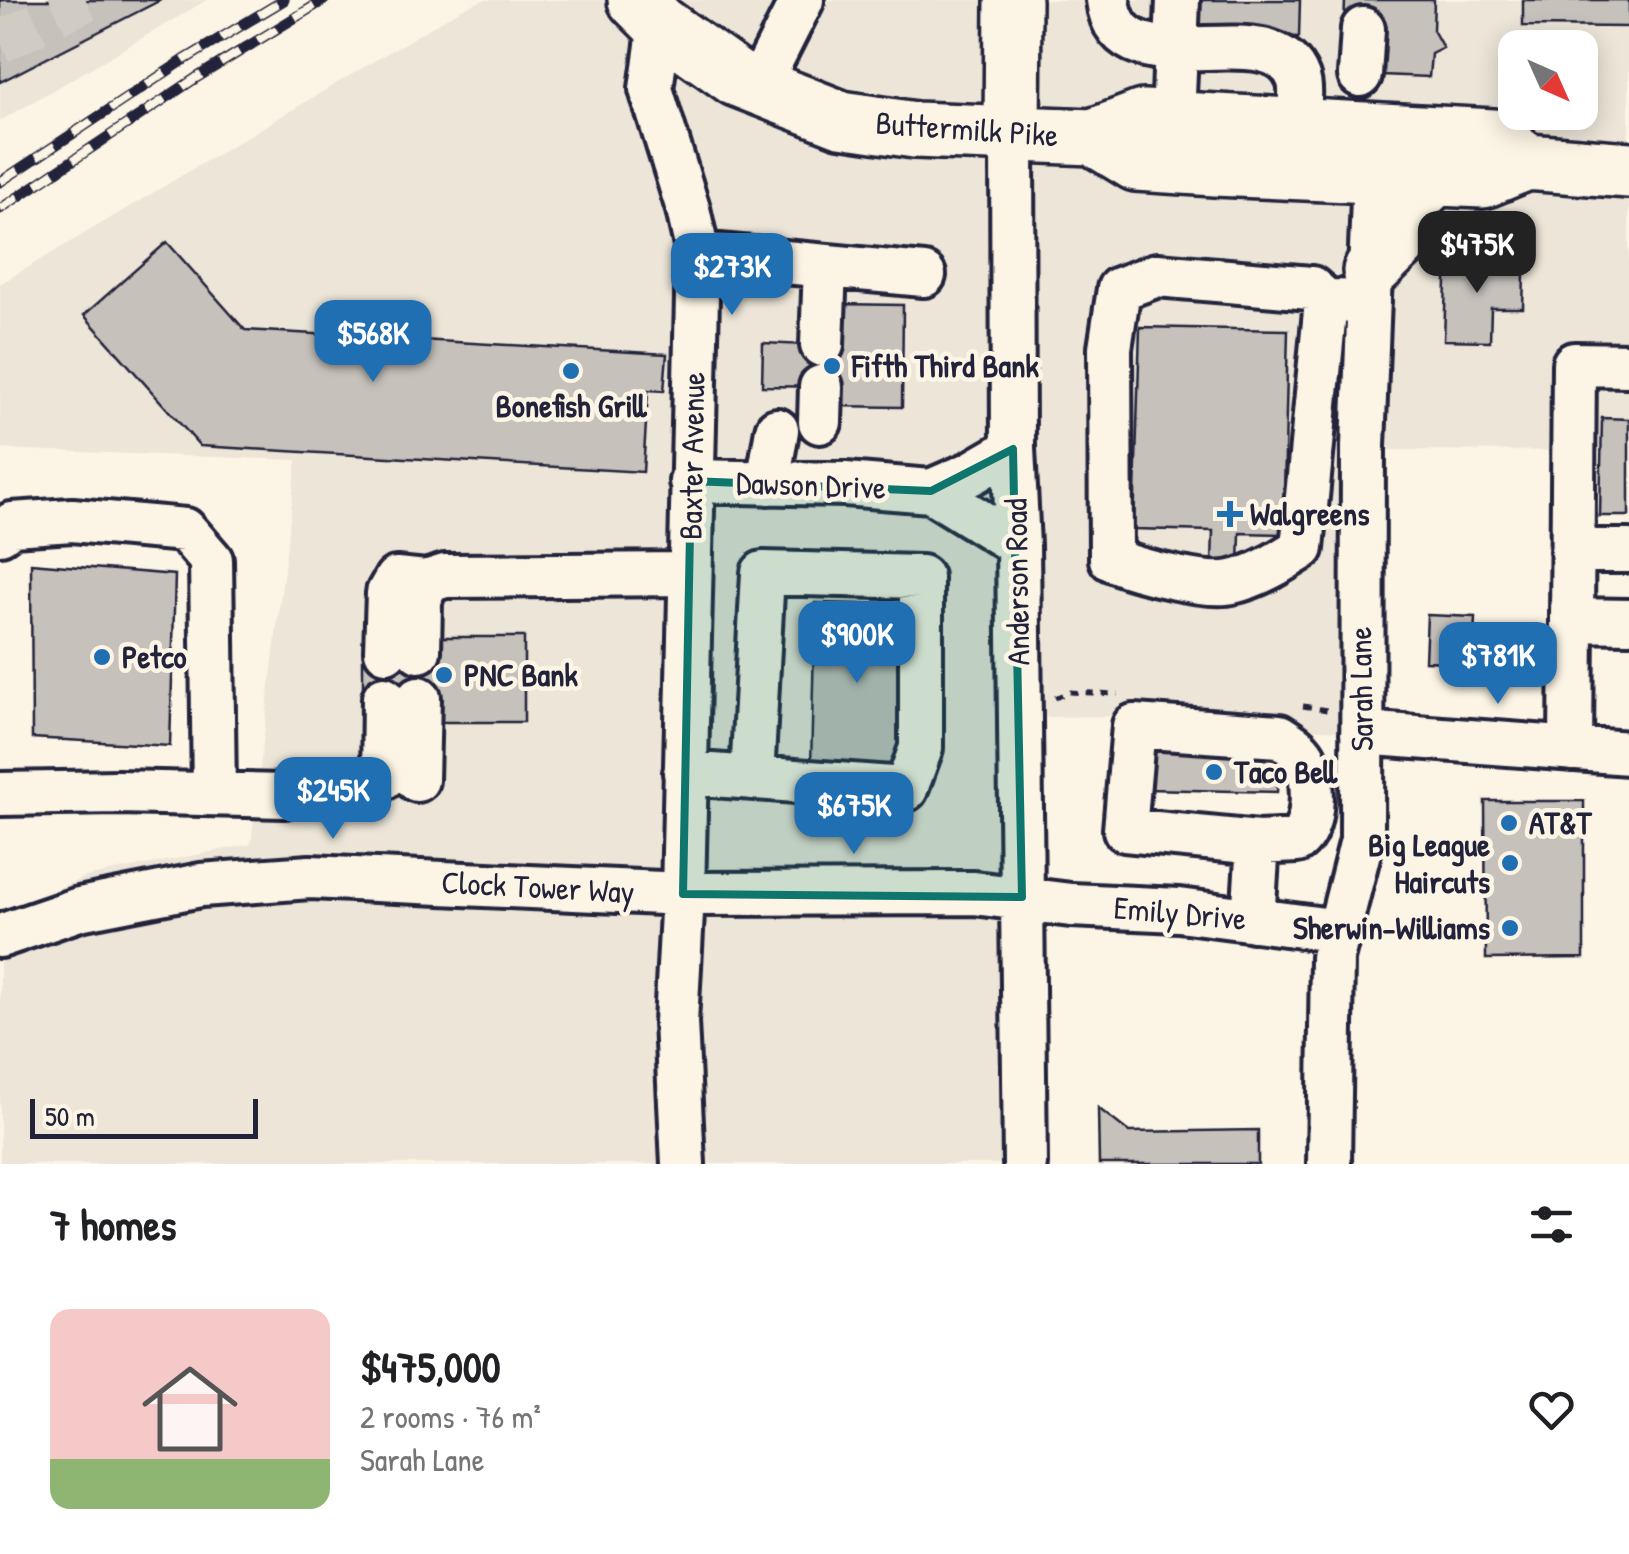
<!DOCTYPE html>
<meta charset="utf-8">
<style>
:root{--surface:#fff;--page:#f2f2f2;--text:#202124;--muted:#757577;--accent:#1f6fb2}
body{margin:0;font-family:"Patrick Hand",sans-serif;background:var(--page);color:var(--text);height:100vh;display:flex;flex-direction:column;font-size:38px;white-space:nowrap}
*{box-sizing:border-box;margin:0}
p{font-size:32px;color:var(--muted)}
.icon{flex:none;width:55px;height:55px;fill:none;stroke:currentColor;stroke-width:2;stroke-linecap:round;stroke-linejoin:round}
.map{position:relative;height:1164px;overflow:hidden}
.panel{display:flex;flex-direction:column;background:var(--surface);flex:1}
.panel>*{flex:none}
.needle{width:65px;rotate:135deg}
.buttons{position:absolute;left:1498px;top:30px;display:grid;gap:20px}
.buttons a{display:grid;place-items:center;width:100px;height:100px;border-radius:20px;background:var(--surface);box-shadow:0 5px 25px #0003;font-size:50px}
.scale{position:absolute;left:30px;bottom:25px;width:228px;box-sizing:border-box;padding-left:10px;border:5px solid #22223b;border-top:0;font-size:28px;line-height:35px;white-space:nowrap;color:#22223b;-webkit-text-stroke:8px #fcf5e5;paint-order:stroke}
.price{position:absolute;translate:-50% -85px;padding:0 22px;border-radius:20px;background:var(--accent);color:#fff;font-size:32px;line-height:65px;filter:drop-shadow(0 2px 5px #0008)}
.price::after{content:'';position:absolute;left:50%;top:60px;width:30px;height:22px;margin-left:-15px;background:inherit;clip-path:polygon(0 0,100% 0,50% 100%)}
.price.active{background:#222;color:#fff}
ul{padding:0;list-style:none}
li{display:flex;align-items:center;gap:30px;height:250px;padding:0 50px}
li span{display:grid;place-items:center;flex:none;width:280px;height:200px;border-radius:20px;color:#555}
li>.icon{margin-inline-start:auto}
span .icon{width:120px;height:120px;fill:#fffc;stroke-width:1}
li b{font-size:42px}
h2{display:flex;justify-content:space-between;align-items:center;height:120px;padding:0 50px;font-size:42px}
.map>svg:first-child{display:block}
</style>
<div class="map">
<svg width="1629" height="1164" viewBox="0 0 1629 1164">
<rect width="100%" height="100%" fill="#fcf5e5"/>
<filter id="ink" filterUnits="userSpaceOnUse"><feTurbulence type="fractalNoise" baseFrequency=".01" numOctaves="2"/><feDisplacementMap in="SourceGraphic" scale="20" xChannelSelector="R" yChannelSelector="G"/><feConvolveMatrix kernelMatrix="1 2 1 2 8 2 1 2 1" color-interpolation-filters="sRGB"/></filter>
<g filter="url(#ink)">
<path fill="#ece5d8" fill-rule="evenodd" d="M0,0H207L0,121Z
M484,0H1629V451L1371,450L1362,733L1145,716L1019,717L1025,1164H0V913L85,877L251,844L297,460L0,449V284L463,8ZM1515,48H1580V112H1515Z"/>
<path fill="#c6c1bb" stroke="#22223b" stroke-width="2.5" d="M0,0H161L0,82Z
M1188,0H1300L1299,37L1252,35L1210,39L1188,13Z
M1345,0H1434L1433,30L1443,48L1431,54L1429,77L1381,75L1344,28Z
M1523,0H1629V27L1523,26Z
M167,242L245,330L667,354L664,391L648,390L643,472L200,446L84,315Z
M1447,252L1488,253V273L1524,274L1523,308H1491L1490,341L1444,340Z
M836,304L903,305L902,407L829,406V387L762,386L763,343L806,345Z
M1140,327L1288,330L1283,534L1240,533L1239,565L1212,564L1213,531L1134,529Z
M1602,418L1629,419V516H1600Z
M31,563L175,575L170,746L32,738Z
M815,603L903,605L899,768L811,766Z
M1427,615L1475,617L1473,663L1425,661Z
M435,637H524V722H440V698H363V652L435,651Z
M1152,747L1280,756L1277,792L1147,789Z
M1485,801H1584V958L1486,959Z
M1098,1108L1129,1132L1258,1130V1164H1099Z"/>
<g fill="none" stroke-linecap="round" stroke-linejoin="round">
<path stroke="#d0cbc3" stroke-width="42" stroke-dasharray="42 21" stroke-linecap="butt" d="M0,42L86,0"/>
<g stroke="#22223b" stroke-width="50">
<path id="minor" d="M1108,0C1119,96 1271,7 1298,78C1303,91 1298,111 1297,125
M660,24L651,89L688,209L698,254L683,894L676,1022L683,1164
M1360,75L1363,29
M758,87L802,0
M1173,119L1178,0
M1012,134L1013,449L1018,545L1025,1164
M698,254L924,275
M1326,301L1302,548C1280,562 1258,576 1232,582C1207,588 1135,570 1111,559L1110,348L1119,289L1157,275L1311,288L1326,301L1369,302
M822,345L825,266
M820,422L821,387
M691,481L845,484L931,491L1018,545
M768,483L777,430
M931,491L970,474L1013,449
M0,533L12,524L72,520L185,530L211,560L214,794
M1572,551H1629
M1572,620L1629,621
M386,651L388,593L396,579L426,582
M419,651L420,601L426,582L445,576L690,574
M1362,733L1629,753
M1571,749L1574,364L1629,365
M685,773L906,789L921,748V577L763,573L752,778
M383,778L384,698
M417,780L419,698
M0,794L118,792L285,796
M1253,920L1258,843L1125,830L1134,726L1279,736C1288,742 1298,747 1304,757C1315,777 1316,826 1297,841L1258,843
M0,936L79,909L201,885L310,877L683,894L974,893L1071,905L1179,910L1339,931
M1329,1164L1332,958L1362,840L1363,446L1374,174"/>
</g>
<g stroke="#22223b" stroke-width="62">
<path id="major" d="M636,0L660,24L736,78L841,119L915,130L1093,137L1143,118L1493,137L1527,162
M1012,134L1013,0
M1093,137L1136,163L1215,168L1483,180L1527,162L1629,170
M1371,271L1399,244L1405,213L1411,201L1435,178"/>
</g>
<path stroke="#22223b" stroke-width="5" stroke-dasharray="8 8" stroke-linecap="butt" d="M1055,698L1068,692L1118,694
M1303,706L1327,710"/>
<use href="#minor" stroke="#fcf5e5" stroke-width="42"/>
<use href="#major" stroke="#fcf5e5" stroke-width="55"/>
<g stroke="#22223b" stroke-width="11">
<path id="rail" d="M0,182L184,60L284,0
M0,209L196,78L324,0"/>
</g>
<use href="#rail" stroke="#fcf5e5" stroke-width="8" stroke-dasharray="22" stroke-linecap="butt"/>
</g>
</g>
<path fill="#0f766e" fill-opacity="0.2" stroke="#0f766e" stroke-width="8" stroke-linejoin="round" d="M1013,449L1022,897L683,894L691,481L931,491Z"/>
<g fill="#1f6fb2" stroke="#fcf5e5" stroke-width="4">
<circle cx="832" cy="366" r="10"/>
<circle cx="571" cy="371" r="10"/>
<path d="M1225 499h10v10h10v10h-10v10h-10v-10h-10v-10h10z"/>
<circle cx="102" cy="657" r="10"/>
<circle cx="444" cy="675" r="10"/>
<circle cx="1214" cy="772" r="10"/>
<circle cx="1509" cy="823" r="10"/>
<circle cx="1510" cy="863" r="10"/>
<circle cx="1510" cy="928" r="10"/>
</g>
<g text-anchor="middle" stroke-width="9" stroke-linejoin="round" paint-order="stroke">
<g font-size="32" fill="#22223b" stroke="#fcf5e5">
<text transform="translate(967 129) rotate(4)" y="11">Buttermilk Pike</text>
<text transform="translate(692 456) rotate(-89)" y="11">Baxter Avenue</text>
<text transform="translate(811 485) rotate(2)" y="11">Dawson Drive</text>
<text transform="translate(1017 582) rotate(-91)" y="11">Anderson Road</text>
<text transform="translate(1361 689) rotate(-91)" y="11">Sarah Lane</text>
<text transform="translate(538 887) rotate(3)" y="11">Clock Tower Way</text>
<text transform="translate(1180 913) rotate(5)" y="11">Emily Drive</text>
</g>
<g font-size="32" font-weight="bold" fill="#22223b" stroke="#fcf5e5" text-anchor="start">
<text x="852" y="377">Fifth Third Bank</text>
<text x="571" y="417" text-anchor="middle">Bonefish Grill</text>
<text x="1250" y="525">Walgreens</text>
<text x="122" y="668">Petco</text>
<text x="464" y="686">PNC Bank</text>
<text x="1234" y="783">Taco Bell</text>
<text x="1529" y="834">AT&amp;T</text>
<text x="1490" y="856" text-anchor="end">Big League<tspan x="1490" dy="37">Haircuts</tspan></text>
<text x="1490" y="939" text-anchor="end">Sherwin-Williams</text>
</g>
</g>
</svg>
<div class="buttons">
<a><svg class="needle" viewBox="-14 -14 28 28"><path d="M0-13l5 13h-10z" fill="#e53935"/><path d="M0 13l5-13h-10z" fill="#757577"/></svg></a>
</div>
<div class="scale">50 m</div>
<b class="price active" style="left:1477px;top:296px">$475K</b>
<b class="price" style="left:732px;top:318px">$273K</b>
<b class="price" style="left:373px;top:385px">$568K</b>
<b class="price" style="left:857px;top:686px">$900K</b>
<b class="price" style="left:1498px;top:707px">$781K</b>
<b class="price" style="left:333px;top:842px">$245K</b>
<b class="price" style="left:854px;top:857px">$675K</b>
</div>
<section class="panel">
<h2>7 homes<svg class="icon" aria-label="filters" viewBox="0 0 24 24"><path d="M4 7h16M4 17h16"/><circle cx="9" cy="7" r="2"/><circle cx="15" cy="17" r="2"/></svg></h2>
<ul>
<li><span style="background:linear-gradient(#f6c9c9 75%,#8fb573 0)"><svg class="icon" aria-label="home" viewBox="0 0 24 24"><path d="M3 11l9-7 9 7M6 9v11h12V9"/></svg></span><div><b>$475,000</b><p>2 rooms · 76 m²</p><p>Sarah Lane</p></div><svg class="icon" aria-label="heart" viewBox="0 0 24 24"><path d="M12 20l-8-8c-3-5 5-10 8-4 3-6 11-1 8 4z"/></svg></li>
</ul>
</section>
